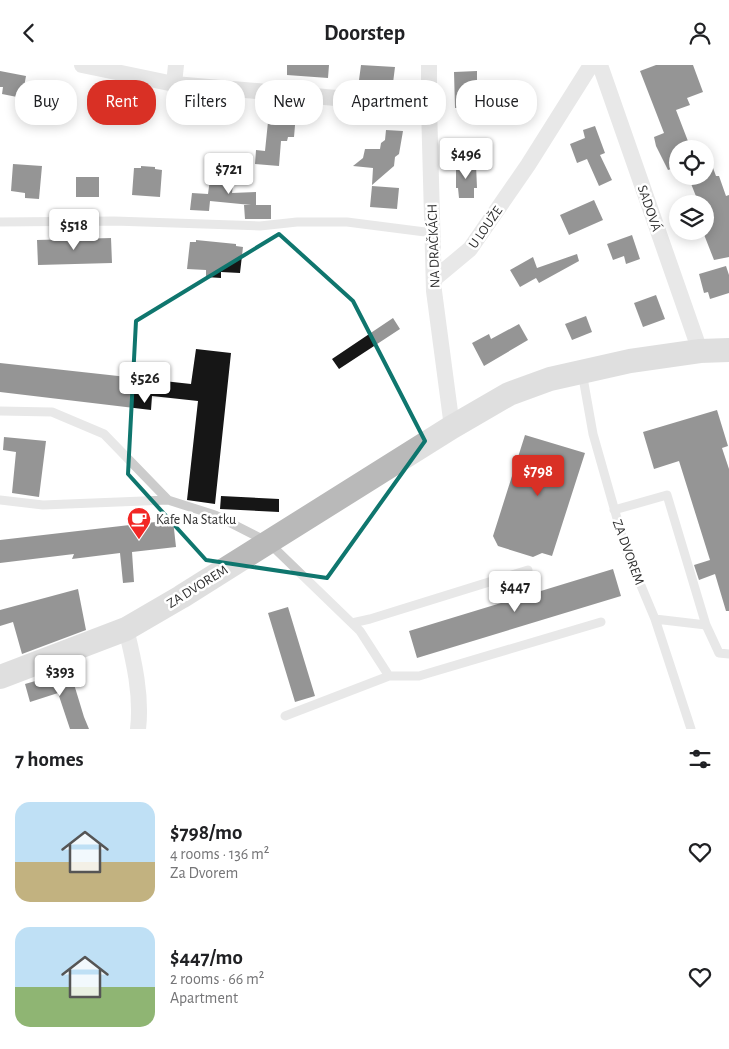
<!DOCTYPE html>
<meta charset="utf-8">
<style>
:root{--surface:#fff;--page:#f2f2f2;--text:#202124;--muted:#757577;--accent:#d93025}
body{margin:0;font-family:"Alegreya Sans",sans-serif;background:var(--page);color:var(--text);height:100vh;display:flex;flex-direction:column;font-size:19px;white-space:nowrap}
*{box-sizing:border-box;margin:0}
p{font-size:16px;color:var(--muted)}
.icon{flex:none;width:28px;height:28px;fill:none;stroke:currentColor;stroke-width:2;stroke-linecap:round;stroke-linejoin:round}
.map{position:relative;height:664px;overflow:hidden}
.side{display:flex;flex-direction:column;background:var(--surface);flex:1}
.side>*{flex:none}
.top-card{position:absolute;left:15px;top:15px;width:700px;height:45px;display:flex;gap:10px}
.controls{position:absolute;left:669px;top:75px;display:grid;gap:10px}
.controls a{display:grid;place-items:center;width:45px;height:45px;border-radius:50%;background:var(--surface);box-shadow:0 2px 12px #0003;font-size:25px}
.price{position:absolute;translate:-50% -42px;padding:0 11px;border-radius:5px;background:#fff;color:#222;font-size:16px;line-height:32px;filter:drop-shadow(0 1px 2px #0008)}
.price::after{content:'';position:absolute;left:50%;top:30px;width:15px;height:11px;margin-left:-8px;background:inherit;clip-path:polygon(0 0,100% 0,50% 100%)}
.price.on{background:var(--accent);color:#fff}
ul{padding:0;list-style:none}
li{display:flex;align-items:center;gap:15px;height:125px;padding:0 15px}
li span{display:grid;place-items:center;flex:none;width:140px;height:100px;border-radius:15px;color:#555}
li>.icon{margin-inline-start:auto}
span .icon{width:60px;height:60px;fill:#fffc;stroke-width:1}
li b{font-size:21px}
h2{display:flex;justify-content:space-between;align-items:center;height:60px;padding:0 15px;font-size:21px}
.chip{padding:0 18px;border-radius:20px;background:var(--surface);box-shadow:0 2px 12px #0003;font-size:18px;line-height:45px}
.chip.on{background:var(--accent);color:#fff}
header{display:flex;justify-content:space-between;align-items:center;height:65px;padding:0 15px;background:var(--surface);font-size:22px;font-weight:700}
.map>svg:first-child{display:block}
</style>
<header><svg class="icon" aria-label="back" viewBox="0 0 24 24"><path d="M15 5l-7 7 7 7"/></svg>Doorstep<svg class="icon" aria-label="person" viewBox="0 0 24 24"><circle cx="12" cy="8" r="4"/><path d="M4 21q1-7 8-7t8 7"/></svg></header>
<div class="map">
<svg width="729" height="664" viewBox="0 0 729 664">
<rect width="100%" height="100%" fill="#fff"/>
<path fill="#161616" d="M287,0H329L328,13L287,10Z
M361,0L395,2L393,18L359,15Z
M656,0H693L703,27L687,33L690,40L676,45L691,84H678V102L668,105L656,81L654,72L664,68L640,6Z
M0,6L26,11L22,33L2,29L3,22H0Z
M477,6V34H475V42L455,43L454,7Z
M269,47L296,49L294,72H288L287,76H281L279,101L255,99L256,85L265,86Z
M595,61L605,88L600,90L612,115L599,121L587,94L577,98L570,79L585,73L583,65Z
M386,65L403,66L399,89L395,92L394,101L372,120L373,103L353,101L363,93L365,84H380L381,78L385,75Z
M705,84H706L716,111H719L726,131L729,130V192L714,195L703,167L705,166V139H699L688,111H705Z
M13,99L42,101L39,134L25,133V128L11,126Z
M212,99L235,102L232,128L256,127V140H271V154H245L244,140H251L210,136L209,146L190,145L192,128L208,129Z
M456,99H476L477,123H474V133H459L458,123H456Z
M141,101L155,102V104L162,105L160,132L132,130L134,103H141Z
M76,112H99V132H76Z
M372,121L399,123L397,144L370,142Z
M594,135L603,155L569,170L560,150Z
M632,170L640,194L626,199L624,191L613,195L607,179Z
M111,173L112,198L38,200L37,175Z
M196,175L236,179V181L243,182L240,208L221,207V213L206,212V205L187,204L190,177H196Z
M577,189L579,196L539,218L536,213L520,222L510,205L533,192L537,203Z
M726,201L729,210V228L710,234L708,227L704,228L699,209Z
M656,230L665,254L643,262L634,238Z
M586,251L592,267L572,275L565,259Z
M393,253L400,264L339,304L332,294Z
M519,259L528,275L484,301L472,278L489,269L491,274Z
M196,284L231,288L215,439L187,435L198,336L152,331L151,345L0,327V298L191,319Z
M717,345L728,381L722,383L729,404V546H726L715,509L699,515L694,500L710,495L679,396L654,404L643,367Z
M525,370L585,388L552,491L542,488L533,492L498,481L493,471Z
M4,372L46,376L39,432L12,428L16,387L3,385Z
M221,431L279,434V447L220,444Z
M173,455L176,482L132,487L134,517L123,518L120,488L72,494L74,489L0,498V475Z
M613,504L621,531L417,593L409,566Z
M78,524L86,565L22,589L13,557L0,561V545Z
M288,542L315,631L295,637L268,548Z
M70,606L84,652L89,664H70L58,628L30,637L25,619Z"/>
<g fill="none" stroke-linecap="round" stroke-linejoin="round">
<path stroke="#ccc" stroke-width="9" d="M0,157L114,156L260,161L297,157H347L433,168
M582,307L593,369L626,485L655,554L691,664
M0,346L52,347L104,369L168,435
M0,435L43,440L168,435L215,450L268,477L360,566L389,611
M614,445L667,430L706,560
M655,554L706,560L719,588L729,589
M352,558L370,554L528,505
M285,651L389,611H419L601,557"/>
<path stroke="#ccc" stroke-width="16" d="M82,0L174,19L429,41
M429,0V41L434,226L452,362
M600,0L700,286
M174,19L176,0
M434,214L470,184L528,100L591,0
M126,564C134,596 142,631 138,664"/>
<path stroke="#b9b9b9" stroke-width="24" d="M0,612L126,564L181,532L452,362L509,329L550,314L630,296L700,286L729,285"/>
</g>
<path d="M0 0H729V664H0ZM279,169L353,236L425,376L327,513L206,495L128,409L136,256Z" fill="#fff" fill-opacity=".55" fill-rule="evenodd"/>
<path fill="none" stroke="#0f766e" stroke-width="4" stroke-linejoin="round" d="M279,169L353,236L425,376L327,513L206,495L128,409L136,256Z"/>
<defs>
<g id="cafe-pin" transform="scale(1.25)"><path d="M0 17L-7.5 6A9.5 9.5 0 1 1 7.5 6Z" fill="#f22725" stroke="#fff"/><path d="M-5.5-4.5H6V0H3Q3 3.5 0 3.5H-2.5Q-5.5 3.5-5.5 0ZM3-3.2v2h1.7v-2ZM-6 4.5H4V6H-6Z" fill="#fff"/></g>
</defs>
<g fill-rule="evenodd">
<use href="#cafe-pin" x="139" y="454"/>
</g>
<g text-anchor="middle" stroke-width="5" stroke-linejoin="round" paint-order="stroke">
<g font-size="14" fill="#2f2f2f" stroke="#fff">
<text transform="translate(650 143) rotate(71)" y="5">SADOVÁ</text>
<text transform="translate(485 162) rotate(-55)" y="5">U LOUŽE</text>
<text transform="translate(433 181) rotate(-92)" y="5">NA DRAČKÁCH</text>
<text transform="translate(629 487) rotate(70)" y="5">ZA DVOREM</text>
<text transform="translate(197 521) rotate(-32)" y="5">ZA DVOREM</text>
</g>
<g font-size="14" fill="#2f2f2f" stroke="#fff" text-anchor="start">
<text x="156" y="459">Kafe Na Statku</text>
</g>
</g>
</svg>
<div class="controls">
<a><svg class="icon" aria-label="locate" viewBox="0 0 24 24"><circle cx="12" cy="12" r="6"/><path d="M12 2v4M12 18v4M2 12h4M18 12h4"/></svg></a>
<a><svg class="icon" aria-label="layers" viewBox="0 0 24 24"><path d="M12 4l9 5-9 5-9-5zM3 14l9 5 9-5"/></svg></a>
</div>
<b class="price" style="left:466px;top:115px">$496</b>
<b class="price" style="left:229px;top:130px">$721</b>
<b class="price" style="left:74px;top:186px">$518</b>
<b class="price" style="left:145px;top:339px">$526</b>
<b class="price on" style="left:538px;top:432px">$798</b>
<b class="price" style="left:515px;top:548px">$447</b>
<b class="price" style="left:60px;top:632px">$393</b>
<div class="top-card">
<a class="chip">Buy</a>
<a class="chip on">Rent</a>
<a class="chip">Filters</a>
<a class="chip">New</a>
<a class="chip">Apartment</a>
<a class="chip">House</a>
</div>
</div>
<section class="side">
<h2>7 homes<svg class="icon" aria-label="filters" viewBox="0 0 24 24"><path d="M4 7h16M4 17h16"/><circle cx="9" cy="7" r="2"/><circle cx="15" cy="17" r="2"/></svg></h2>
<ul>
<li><span style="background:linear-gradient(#bfe0f5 60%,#c2b280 0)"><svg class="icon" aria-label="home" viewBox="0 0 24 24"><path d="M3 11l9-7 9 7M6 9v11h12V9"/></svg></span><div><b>$798/mo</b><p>4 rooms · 136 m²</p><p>Za Dvorem</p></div><svg class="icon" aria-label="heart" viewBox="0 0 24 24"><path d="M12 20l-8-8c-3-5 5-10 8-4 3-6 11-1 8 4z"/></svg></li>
<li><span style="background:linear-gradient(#bfe0f5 60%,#8fb573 0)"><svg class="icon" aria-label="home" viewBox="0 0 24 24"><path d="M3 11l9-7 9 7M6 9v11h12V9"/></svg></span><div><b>$447/mo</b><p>2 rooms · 66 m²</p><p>Apartment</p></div><svg class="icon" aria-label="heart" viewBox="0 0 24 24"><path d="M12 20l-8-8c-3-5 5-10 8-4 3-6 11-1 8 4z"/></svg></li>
</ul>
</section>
